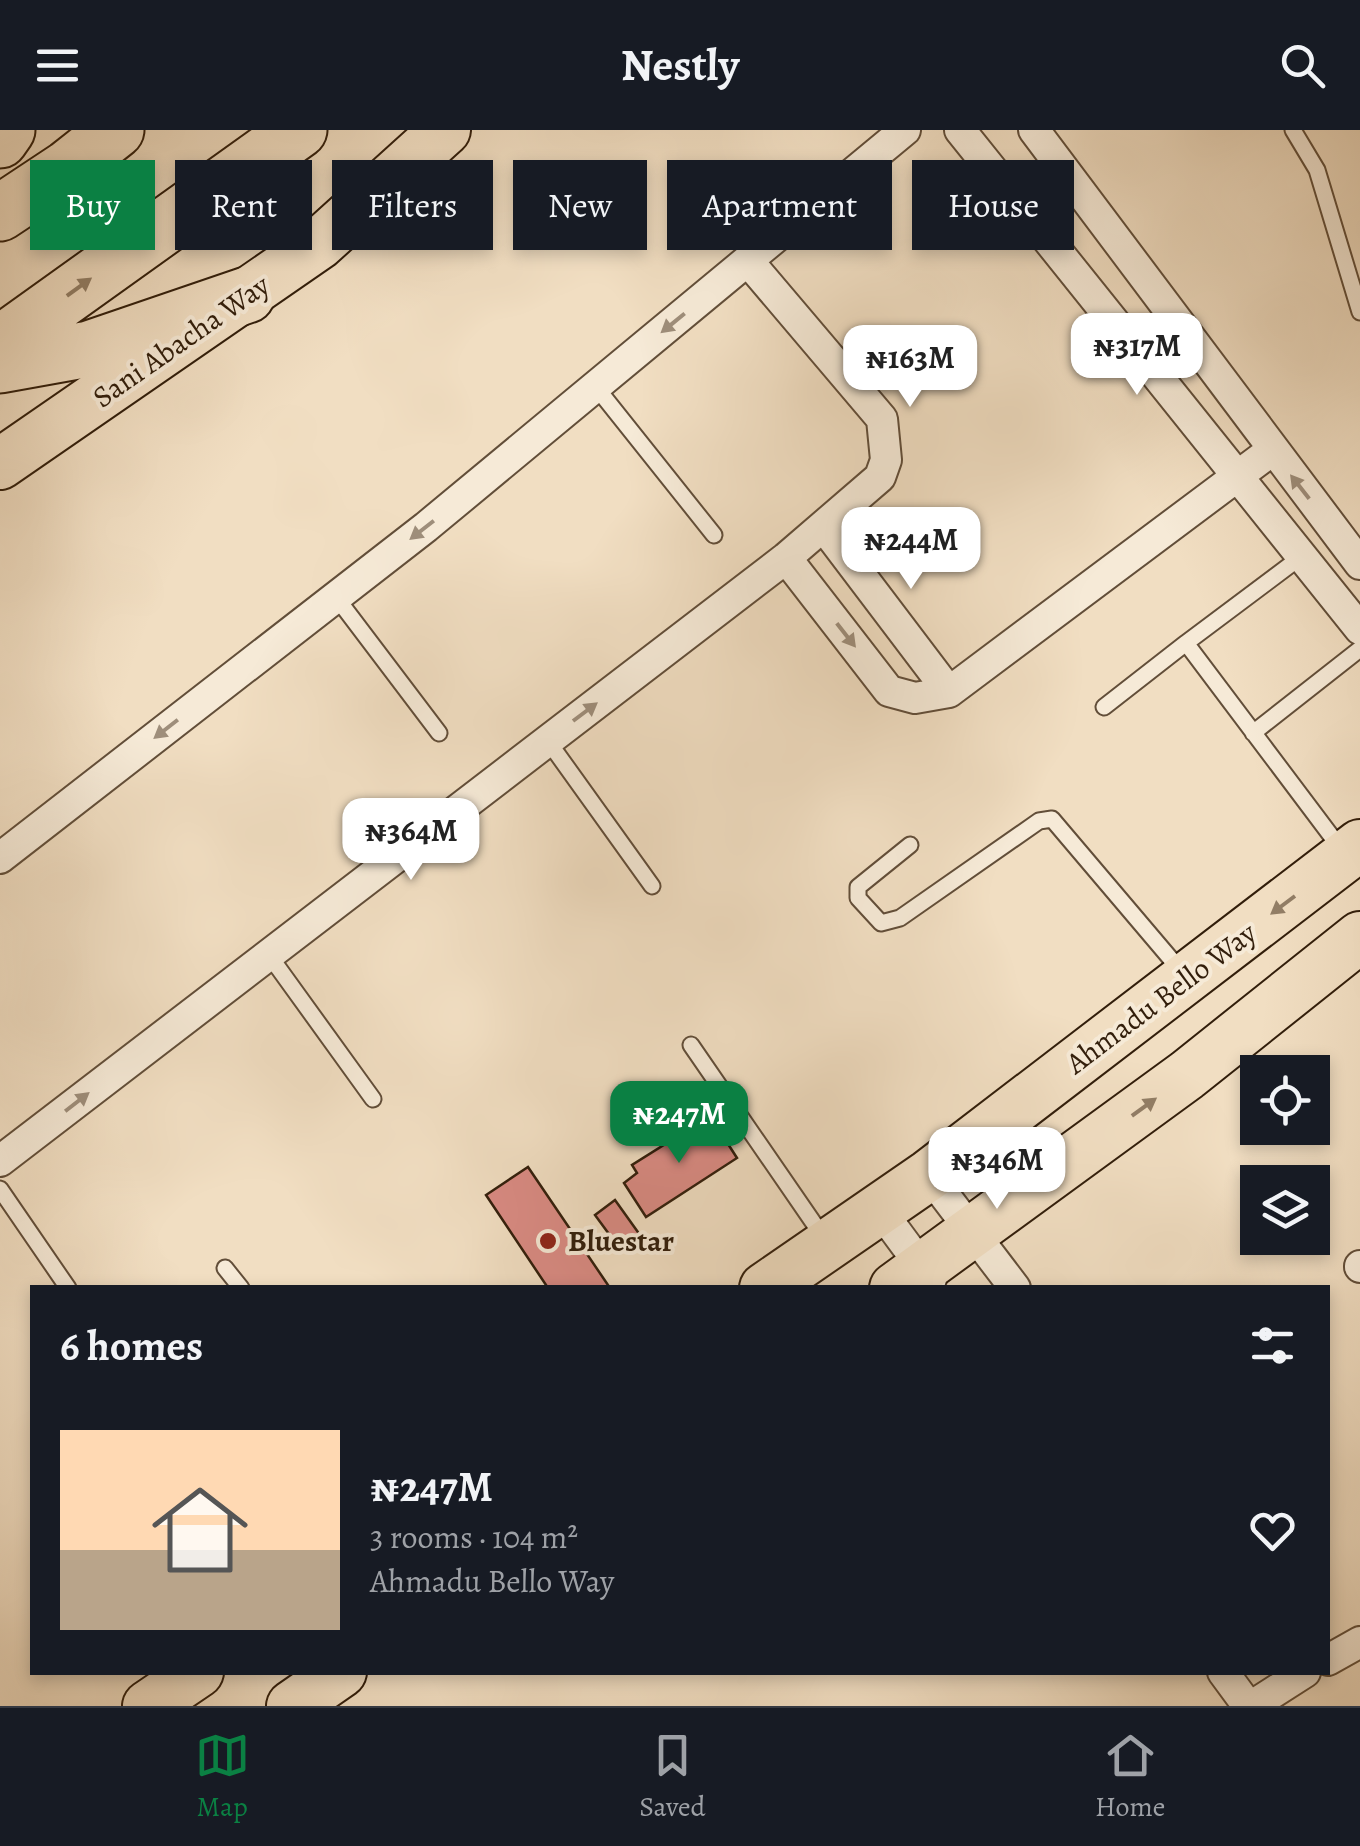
<!DOCTYPE html>
<meta charset="utf-8">
<style>
:root{--surface:#171b24;--page:#20242c;--text:#f1f3f6;--muted:#9ea1a6;--line:#363941;--accent:#0b8043}
body{margin:0;font-family:Alegreya,serif;background:var(--page);color:var(--text);height:100vh;display:flex;flex-direction:column;font-size:38px;white-space:nowrap}
*{box-sizing:border-box;margin:0}
p{font-size:32px;color:var(--muted)}
.icon{flex:none;width:55px;height:55px;fill:none;stroke:currentColor;stroke-width:2;stroke-linecap:round;stroke-linejoin:round}
.map{position:relative;flex:1;overflow:hidden}
.sheet{position:absolute;left:30px;top:1155px;width:1300px;height:390px;display:flex;flex-direction:column;background:var(--surface);border-radius:0px;box-shadow:0 5px 15px #0003}
.sheet>*{flex:none}
.top-card{position:absolute;left:30px;top:30px;width:1300px;height:90px;display:flex;gap:20px}
.tools{position:absolute;left:1240px;top:925px;display:grid;gap:20px}
.tools a{display:grid;place-items:center;width:90px;height:90px;border-radius:0px;background:var(--surface);box-shadow:0 5px 15px #0003;font-size:50px}
.price{position:absolute;translate:-50% -85px;padding:0 22px;border-radius:20px;background:#fff;color:#222;font-size:32px;line-height:65px;filter:drop-shadow(0 2px 5px #0008)}
.price::after{content:'';position:absolute;left:50%;top:60px;width:30px;height:22px;margin-left:-15px;background:inherit;clip-path:polygon(0 0,100% 0,50% 100%)}
.price.on{background:var(--accent);color:#fff}
ul{padding:0;list-style:none}
li{display:flex;align-items:center;gap:30px;height:250px;padding:0 30px}
li span{display:grid;place-items:center;flex:none;width:280px;height:200px;border-radius:0px;color:#555}
li>.icon{margin-inline-start:auto}
span .icon{width:120px;height:120px;fill:#fffc;stroke-width:1}
li b{font-size:42px}
h2{display:flex;justify-content:space-between;align-items:center;height:120px;padding:0 30px;font-size:42px}
.pill{padding:0 35px;border-radius:0px;background:var(--surface);box-shadow:0 5px 15px #0003;font-size:35px;line-height:90px}
.pill.on{background:var(--accent);color:#fff}
header{display:flex;justify-content:space-between;align-items:center;height:130px;padding:0 30px;background:var(--surface);font-size:45px;font-weight:600}
.menu{display:flex;justify-content:space-around;align-items:center;height:140px;border-top:2px solid var(--line);background:var(--surface);font-size:28px;color:var(--muted)}
.menu a{display:grid;justify-items:center;gap:5px}
.menu .on{color:var(--accent)}
.map>svg:first-child{display:block}
</style>
<header><svg class="icon" aria-label="menu" viewBox="0 0 24 24"><path d="M4 6h16M4 12h16M4 18h16"/></svg>Nestly<svg class="icon" aria-label="search" viewBox="0 0 24 24"><circle cx="10" cy="10" r="6"/><path d="M15 15l6 6"/></svg></header>
<div class="map">
<svg width="1360" height="1576" viewBox="0 0 1360 1576">
<rect width="100%" height="100%" fill="#f1dec2"/>
<filter id="stains"><feTurbulence type="fractalNoise" baseFrequency=".002" numOctaves="4"/><feColorMatrix values="0 0 0 0 .2 0 0 0 0 .09 0 0 0 0 .02 0 0 0 .5 -.17"/></filter>
<radialGradient id="worn" r=".72"><stop offset=".6" stop-color="#630" stop-opacity="0"/><stop offset="1" stop-color="#630" stop-opacity=".3"/></radialGradient>
<path fill="#da8b84" stroke="#321e0b" stroke-width="2.5" d="M710,986L737,1028L646,1087L624,1053L637,1043L632,1035Z
M528,1037L610,1158H548L486,1065Z
M615,1070L640,1105L620,1119L595,1085Z"/>
<g fill="none" stroke-linecap="round" stroke-linejoin="round">
<g stroke="#624e39" stroke-width="19">
<path id="lane" d="M1293,0L1317,40L1360,182
M596,257L714,405
M1302,426L1186,513L1341,719
M336,467L439,603
M1104,577L1186,513
M1253,603L1360,519
M548,611L652,756
M910,715L858,757V768L881,793L900,788L1039,691L1052,689L1181,841
M269,825L373,969
M691,915L826,1111
M0,1059L68,1158
M225,1138L241,1158"/>
</g>
<g stroke="#624e39" stroke-width="34">
<path id="street" d="M960,0L1360,499
M1034,0L1360,434
M824,397L949,562
M786,428L889,561L915,568L949,562L1271,321
M0,728L426,397L905,0
M0,1031L786,428L880,347L886,330L882,289L748,131
M929,1045L1015,1158
M880,1080L931,1149
M1360,1137V1136
M1328,1530L1360,1512
M1223,1542L1248,1576
M1252,1576L1305,1542"/>
</g>
<g stroke="#321e0b" stroke-width="54">
<path id="primary" d="M0,334L319,114L445,0
M765,1158L929,1045L1360,715
M895,1158L1187,945L1360,807
M148,1576L198,1542
M292,1576L341,1542"/>
</g>
<g stroke="#321e0b" stroke-width="59">
<path id="highway" d="M0,10L7,0
M0,83L68,38L116,0
M0,214L299,0
M0,235L89,219L247,165"/>
</g>
<use href="#lane" stroke="#f6ead7" stroke-width="15"/>
<use href="#street" stroke="#f6ead7" stroke-width="30"/>
<use href="#primary" stroke="#f1dec2" stroke-width="50"/>
<use href="#highway" stroke="#f1dec2" stroke-width="55"/>
</g>
<defs><path id="oneway-solid" d="M-6-.8H1V-3.2L6.5 0L1 3.2V.8H-6Z" transform="scale(2.5)"/></defs>
<g fill="#927e66">
<use href="#oneway-solid" transform="translate(79 157) rotate(-36)"/>
<use href="#oneway-solid" transform="translate(1283 775) rotate(143)"/>
<use href="#oneway-solid" transform="translate(1144 977) rotate(-36)"/>
</g>
<g fill="#9e8e7b">
<use href="#oneway-solid" transform="translate(673 193) rotate(141)"/>
<use href="#oneway-solid" transform="translate(1300 357) rotate(-128)"/>
<use href="#oneway-solid" transform="translate(422 400) rotate(142)"/>
<use href="#oneway-solid" transform="translate(846 505) rotate(52)"/>
<use href="#oneway-solid" transform="translate(585 582) rotate(-37)"/>
<use href="#oneway-solid" transform="translate(166 599) rotate(142)"/>
<use href="#oneway-solid" transform="translate(77 972) rotate(-38)"/>
</g>
<circle fill="#8f2418" stroke="#f6ead7" stroke-width="4" cx="548" cy="1111" r="10"/>
<g text-anchor="middle" stroke-width="8" stroke-linejoin="round" paint-order="stroke">
<g font-size="30" fill="#321e0b" stroke="#f6ead7">
<text transform="translate(181 211) rotate(-35)" y="10">Sani Abacha Way</text>
<text transform="translate(1161 868) rotate(-37)" y="10">Ahmadu Bello Way</text>
</g>
<g font-size="30" font-weight="bold" fill="#321e0b" stroke="#f6ead7" text-anchor="start">
<text x="568" y="1121">Bluestar</text>
</g>
</g>
<rect width="100%" height="100%" filter="url(#stains)"/>
<rect width="100%" height="100%" fill="url(#worn)"/>
</svg>
<div class="tools">
<a><svg class="icon" aria-label="locate" viewBox="0 0 24 24"><circle cx="12" cy="12" r="6"/><path d="M12 2v4M12 18v4M2 12h4M18 12h4"/></svg></a>
<a><svg class="icon" aria-label="layers" viewBox="0 0 24 24"><path d="M12 4l9 5-9 5-9-5zM3 14l9 5 9-5"/></svg></a>
</div>
<b class="price" style="left:1137px;top:268px">₦317M</b>
<b class="price" style="left:910px;top:280px">₦163M</b>
<b class="price" style="left:911px;top:462px">₦244M</b>
<b class="price" style="left:411px;top:753px">₦364M</b>
<b class="price on" style="left:679px;top:1036px">₦247M</b>
<b class="price" style="left:997px;top:1082px">₦346M</b>
<div class="top-card">
<a class="pill on">Buy</a>
<a class="pill">Rent</a>
<a class="pill">Filters</a>
<a class="pill">New</a>
<a class="pill">Apartment</a>
<a class="pill">House</a>
</div>
<section class="sheet">
<h2>6 homes<svg class="icon" aria-label="filters" viewBox="0 0 24 24"><path d="M4 7h16M4 17h16"/><circle cx="9" cy="7" r="2"/><circle cx="15" cy="17" r="2"/></svg></h2>
<ul>
<li><span style="background:linear-gradient(#ffd9b3 60%,#b9a48a 0)"><svg class="icon" aria-label="home" viewBox="0 0 24 24"><path d="M3 11l9-7 9 7M6 9v11h12V9"/></svg></span><div><b>₦247M</b><p>3 rooms · 104 m²</p><p>Ahmadu Bello Way</p></div><svg class="icon" aria-label="heart" viewBox="0 0 24 24"><path d="M12 20l-8-8c-3-5 5-10 8-4 3-6 11-1 8 4z"/></svg></li>
</ul>
</section>
</div>
<nav class="menu">
<a class="on"><svg class="icon" aria-label="map" viewBox="0 0 24 24"><path d="M3 6l6-2 6 2 6-2v14l-6 2-6-2-6 2zM9 4v14M15 6v14"/></svg>Map</a>
<a><svg class="icon" aria-label="saved" viewBox="0 0 24 24"><path d="M7 4h10v16l-5-4-5 4z"/></svg>Saved</a>
<a><svg class="icon" aria-label="home" viewBox="0 0 24 24"><path d="M3 11l9-7 9 7M6 9v11h12V9"/></svg>Home</a>
</nav>
